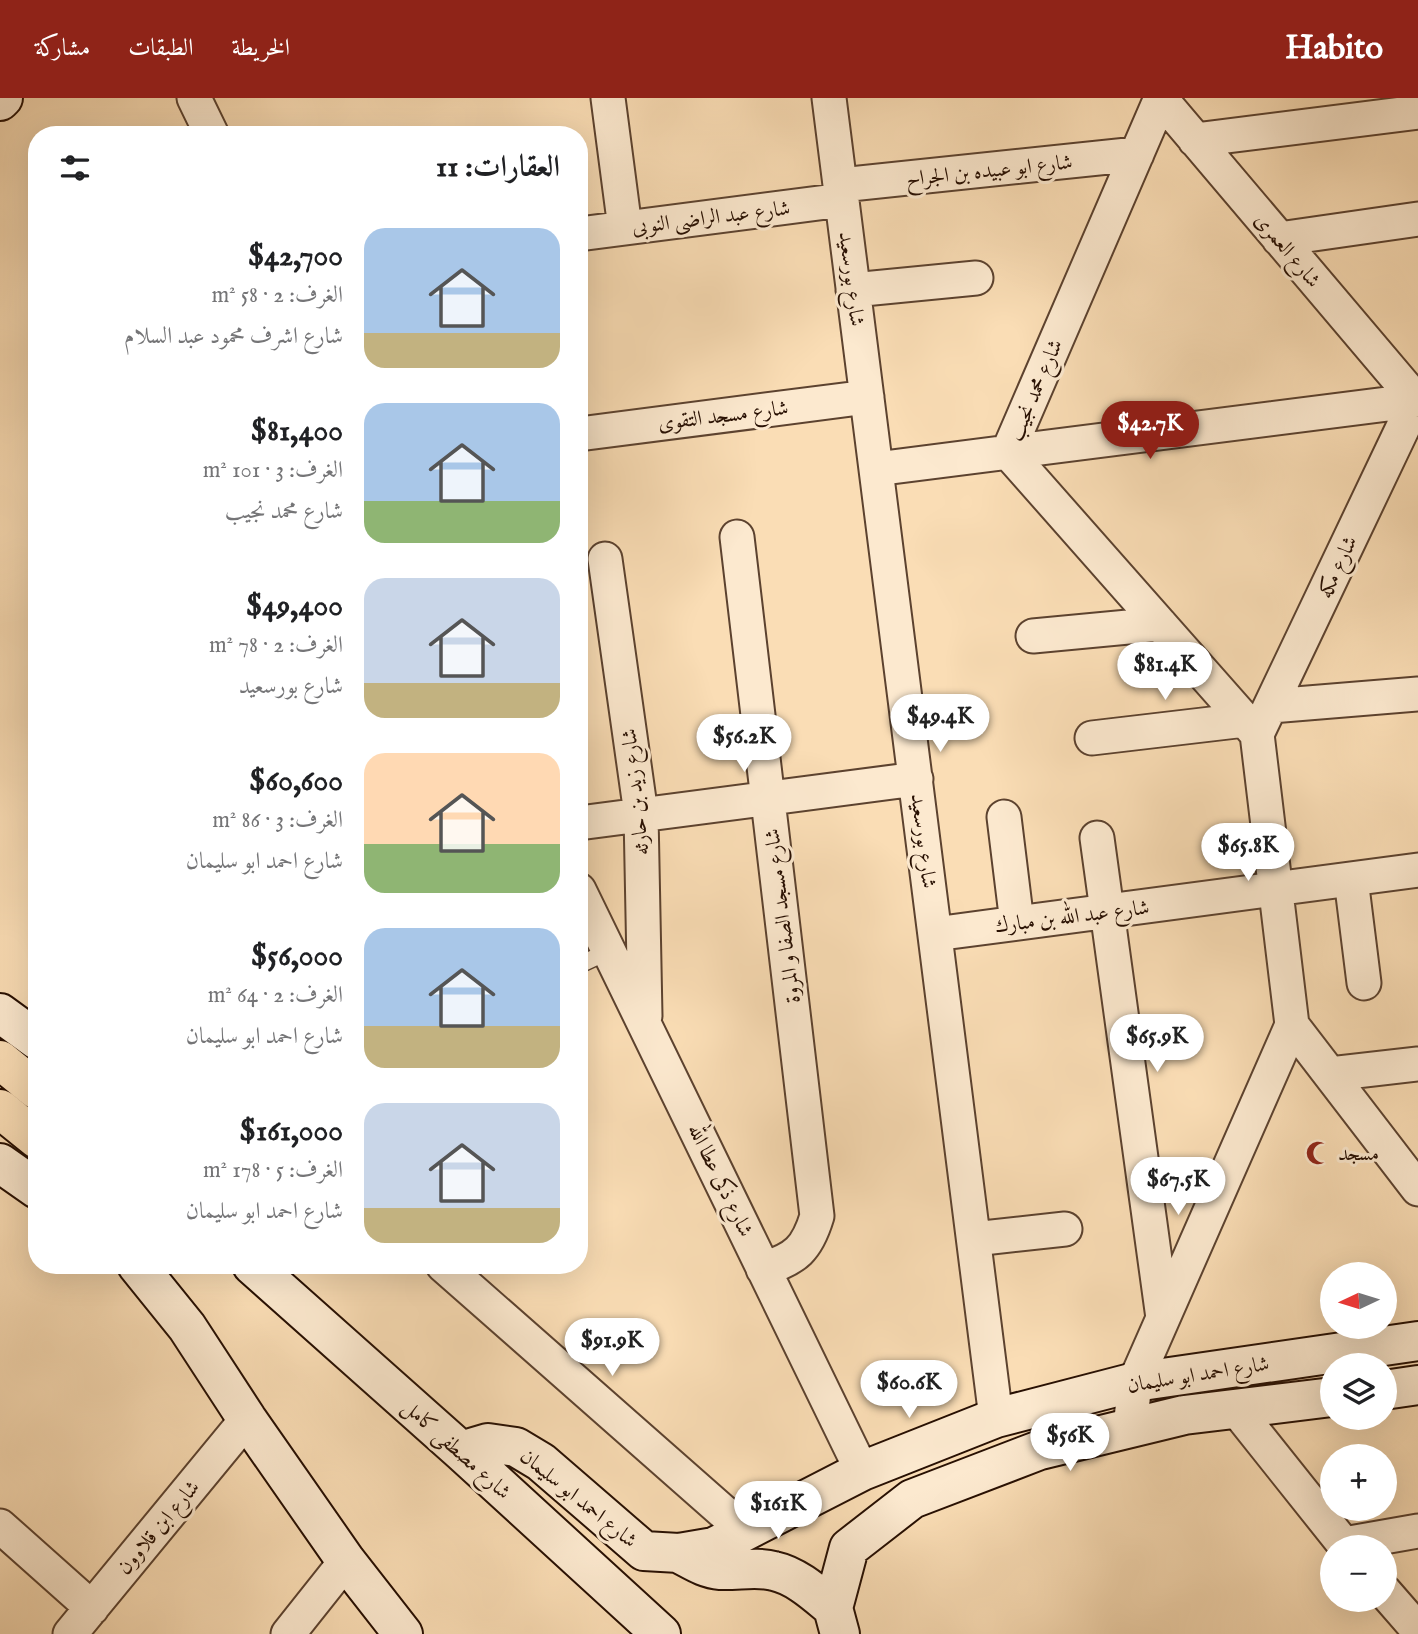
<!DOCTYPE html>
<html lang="ar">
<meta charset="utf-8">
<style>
:root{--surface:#fff;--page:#f2f2f2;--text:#202124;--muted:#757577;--accent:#8f2418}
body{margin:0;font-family:"IM FELL English",Amiri,serif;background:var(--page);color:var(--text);direction:rtl;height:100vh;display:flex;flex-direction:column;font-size:26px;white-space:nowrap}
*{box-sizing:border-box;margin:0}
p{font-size:23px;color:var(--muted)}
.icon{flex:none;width:38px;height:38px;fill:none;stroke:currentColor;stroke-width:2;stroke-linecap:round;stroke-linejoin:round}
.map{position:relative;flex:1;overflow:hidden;direction:ltr}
.sheet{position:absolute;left:28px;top:28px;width:560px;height:1148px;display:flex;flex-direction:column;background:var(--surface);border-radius:28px;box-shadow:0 7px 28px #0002;direction:rtl}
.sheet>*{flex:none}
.needle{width:46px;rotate:266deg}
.fabs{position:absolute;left:1320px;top:1164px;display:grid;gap:14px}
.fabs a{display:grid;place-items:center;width:77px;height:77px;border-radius:50%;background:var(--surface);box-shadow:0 7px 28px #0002;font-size:35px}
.price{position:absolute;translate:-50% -60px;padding:0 16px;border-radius:24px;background:#fff;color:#222;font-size:23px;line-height:46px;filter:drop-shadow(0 2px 4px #0008)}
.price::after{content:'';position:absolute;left:50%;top:42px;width:21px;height:16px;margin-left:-10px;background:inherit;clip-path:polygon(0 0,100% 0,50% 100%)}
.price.current{background:var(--accent);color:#fff}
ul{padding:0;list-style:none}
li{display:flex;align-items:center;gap:21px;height:175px;padding:0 28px}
li span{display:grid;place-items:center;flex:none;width:196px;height:140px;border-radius:21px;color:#555}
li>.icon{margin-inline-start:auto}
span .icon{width:84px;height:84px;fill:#fffc;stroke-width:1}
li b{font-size:30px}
h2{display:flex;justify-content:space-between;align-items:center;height:84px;padding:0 28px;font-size:30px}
header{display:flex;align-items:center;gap:42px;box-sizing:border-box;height:98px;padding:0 35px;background:var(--accent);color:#fff}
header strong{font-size:33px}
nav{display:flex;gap:38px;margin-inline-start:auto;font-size:24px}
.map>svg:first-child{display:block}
</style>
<header>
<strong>Habito</strong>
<nav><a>الخريطة</a><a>الطبقات</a><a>مشاركة</a></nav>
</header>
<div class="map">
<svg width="1418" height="1536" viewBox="0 0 1418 1536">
<rect width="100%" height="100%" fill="#faddb5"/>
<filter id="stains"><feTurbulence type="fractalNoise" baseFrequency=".00286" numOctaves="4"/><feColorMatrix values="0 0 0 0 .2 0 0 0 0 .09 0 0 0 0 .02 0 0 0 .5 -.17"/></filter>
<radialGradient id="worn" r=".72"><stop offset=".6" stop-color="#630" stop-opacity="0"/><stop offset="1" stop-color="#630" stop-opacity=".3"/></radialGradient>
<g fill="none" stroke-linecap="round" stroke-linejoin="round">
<g stroke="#5c422f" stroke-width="19">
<path id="lane" d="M579,867L609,853"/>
</g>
<g stroke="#5c422f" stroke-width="37">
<path id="street" d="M194,0L212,37
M608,0L625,130
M829,0L996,1320
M1161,0L1008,354L1257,636
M1161,1L1416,302L1257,636
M1195,42L1418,14
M841,87L1137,56
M579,136L842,102
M1279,141L1418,121
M853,192L976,180
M579,336L867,299
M876,371L1418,302
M737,439L817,1118C807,1151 796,1161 763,1171
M605,461L641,716L645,918
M1033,538L1160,526
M1271,608L1418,596
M1092,640L1245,622
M1004,719L1017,825
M579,725L916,681
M1097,740L1163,1220
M1351,781L1364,885
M579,792L862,1373
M935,836L1418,772
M1292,927L1418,1091
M1330,976L1418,966
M974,1141L1065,1131
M443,1167L746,1434
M1236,1311L1346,1449
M1130,1330L1135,1284L1292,927L1257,636
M0,1428L92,1510
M1344,1446L1418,1433
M1384,1493L1418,1532
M70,1536L247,1321
M288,1536L346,1463"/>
</g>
<g stroke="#270f02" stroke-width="42">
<path id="secondary" d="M0,3L3,0
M0,915L37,942
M0,1065L37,1091
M137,1167L187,1229L247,1321L346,1463L403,1536
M252,1167L461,1353L661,1536
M1384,1292L1418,1287
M461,1353L488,1345L516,1349L541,1364L644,1453L679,1455L714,1449L862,1373L996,1320L1135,1284L1418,1243
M680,1456C692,1462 705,1471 720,1472C738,1473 756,1468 774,1473C797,1478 816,1496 833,1510
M840,1536L833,1510L849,1450L912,1401L1040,1352L1184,1317L1332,1299"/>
</g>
<g stroke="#270f02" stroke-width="42">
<path id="primary" d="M0,962L37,992
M0,1011L37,1041"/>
</g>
<use href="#lane" stroke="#fce9cf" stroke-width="16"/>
<use href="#street" stroke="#fce9cf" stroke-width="33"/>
<use href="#secondary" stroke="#fce9cf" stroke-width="38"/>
<use href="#primary" stroke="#faddb5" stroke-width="38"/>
</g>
<defs>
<g id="mosque-bare" transform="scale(1.89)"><path d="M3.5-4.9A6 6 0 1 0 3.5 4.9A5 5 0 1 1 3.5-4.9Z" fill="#8f2418" stroke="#fce9cf" stroke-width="2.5" paint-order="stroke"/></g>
</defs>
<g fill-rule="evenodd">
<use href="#mosque-bare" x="1318" y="1055"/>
</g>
<g text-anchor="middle" stroke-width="6" stroke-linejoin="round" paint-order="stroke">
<g font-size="21" fill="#270f02" stroke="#fce9cf">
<text transform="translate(989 72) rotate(-6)" y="7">شارع ابو عبيده بن الجراح</text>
<text transform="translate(711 119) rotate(-7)" y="7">شارع عبد الراضى النوبى</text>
<text transform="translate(1288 152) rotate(50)" y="7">شارع العمرى</text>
<text transform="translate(852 181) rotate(83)" y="7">شارع بورسعيد</text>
<text transform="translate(1035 292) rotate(-67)" y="7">شارع محمد نجيب</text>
<text transform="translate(723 317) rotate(-7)" y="7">شارع مسجد التقوى</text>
<text transform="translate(1337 469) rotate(-65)" y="7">شارع مكه</text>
<text transform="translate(635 694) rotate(-96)" y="7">شارع زيد بن حارثه</text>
<text transform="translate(924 743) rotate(83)" y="7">شارع بورسعيد</text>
<text transform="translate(782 818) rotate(-97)" y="7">شارع مسجد الصفا و المروة</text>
<text transform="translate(1072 818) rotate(-7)" y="7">شارع عبد الله بن مبارك</text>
<text transform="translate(721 1082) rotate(64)" y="7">شارع ذكى عطا الله</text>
<text transform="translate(1198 1276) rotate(-9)" y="7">شارع احمد ابو سليمان</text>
<text transform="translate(457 1351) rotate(42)" y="7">شارع مصطفى كامل</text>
<text transform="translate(579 1400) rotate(39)" y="7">شارع احمد ابو سليمان</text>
<text transform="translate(158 1429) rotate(-50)" y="7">شارع ابن قلاوون</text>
</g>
<g font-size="21" fill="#270f02" stroke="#fce9cf" text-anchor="start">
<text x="1338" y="1062">مسجد</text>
</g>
</g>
<rect width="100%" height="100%" filter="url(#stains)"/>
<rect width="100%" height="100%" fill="url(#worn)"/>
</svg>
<div class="fabs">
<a><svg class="needle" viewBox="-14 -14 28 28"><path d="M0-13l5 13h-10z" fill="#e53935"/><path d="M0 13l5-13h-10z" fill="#757577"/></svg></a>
<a><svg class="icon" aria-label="layers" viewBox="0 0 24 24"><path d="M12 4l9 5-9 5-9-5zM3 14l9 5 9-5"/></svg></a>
<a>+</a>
<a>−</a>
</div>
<b class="price current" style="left:1150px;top:363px">$42.7K</b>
<b class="price" style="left:1165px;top:604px">$81.4K</b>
<b class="price" style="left:940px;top:656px">$49.4K</b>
<b class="price" style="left:744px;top:676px">$56.2K</b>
<b class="price" style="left:1248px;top:785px">$65.8K</b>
<b class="price" style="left:1157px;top:976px">$65.9K</b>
<b class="price" style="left:1178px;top:1119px">$67.5K</b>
<b class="price" style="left:612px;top:1280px">$91.9K</b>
<b class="price" style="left:909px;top:1322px">$60.6K</b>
<b class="price" style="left:1070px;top:1375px">$56K</b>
<b class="price" style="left:778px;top:1443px">$161K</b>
<section class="sheet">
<h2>العقارات: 11<svg class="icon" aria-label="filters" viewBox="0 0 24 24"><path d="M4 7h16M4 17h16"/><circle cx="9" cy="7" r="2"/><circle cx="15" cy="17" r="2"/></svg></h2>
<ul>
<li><span style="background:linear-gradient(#a9c7e8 75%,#c2b280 0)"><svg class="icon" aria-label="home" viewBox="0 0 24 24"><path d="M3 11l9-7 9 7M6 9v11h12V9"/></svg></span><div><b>$42,700</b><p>الغرف: 2 · 58 m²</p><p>شارع اشرف محمود عبد السلام</p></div></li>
<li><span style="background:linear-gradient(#a9c7e8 70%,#8fb573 0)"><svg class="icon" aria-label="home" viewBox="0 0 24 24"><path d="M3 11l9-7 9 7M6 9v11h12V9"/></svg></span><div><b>$81,400</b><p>الغرف: 3 · 101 m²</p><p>شارع محمد نجيب</p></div></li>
<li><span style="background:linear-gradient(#c9d6e8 75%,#c2b280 0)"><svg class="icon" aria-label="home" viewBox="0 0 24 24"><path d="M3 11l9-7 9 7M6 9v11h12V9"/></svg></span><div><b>$49,400</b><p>الغرف: 2 · 78 m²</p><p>شارع بورسعيد</p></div></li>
<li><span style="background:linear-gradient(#ffd9b3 65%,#8fb573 0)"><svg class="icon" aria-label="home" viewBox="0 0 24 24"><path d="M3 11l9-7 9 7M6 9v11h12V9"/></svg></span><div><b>$60,600</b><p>الغرف: 3 · 86 m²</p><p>شارع احمد ابو سليمان</p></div></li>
<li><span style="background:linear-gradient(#a9c7e8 70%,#c2b280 0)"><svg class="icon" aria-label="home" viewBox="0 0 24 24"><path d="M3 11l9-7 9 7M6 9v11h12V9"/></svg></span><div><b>$56,000</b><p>الغرف: 2 · 64 m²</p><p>شارع احمد ابو سليمان</p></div></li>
<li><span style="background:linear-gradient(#c9d6e8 75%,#c2b280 0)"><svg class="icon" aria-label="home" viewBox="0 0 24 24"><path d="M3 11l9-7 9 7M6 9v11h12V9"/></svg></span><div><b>$161,000</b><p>الغرف: 5 · 178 m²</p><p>شارع احمد ابو سليمان</p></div></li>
</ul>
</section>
</div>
